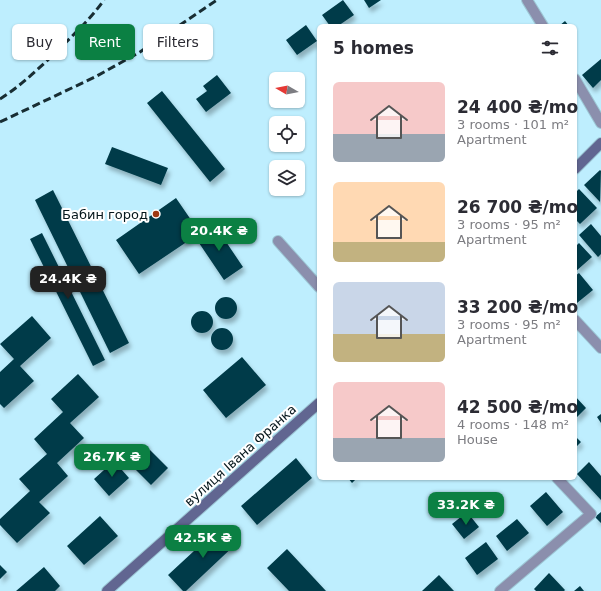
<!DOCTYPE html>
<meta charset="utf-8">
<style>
:root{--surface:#fff;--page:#f2f2f3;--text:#2b2b33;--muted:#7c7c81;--accent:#0b8043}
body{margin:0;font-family:"DejaVu Sans",sans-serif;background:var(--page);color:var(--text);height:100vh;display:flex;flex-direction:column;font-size:15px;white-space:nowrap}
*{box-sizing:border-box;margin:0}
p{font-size:13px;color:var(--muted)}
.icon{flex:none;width:22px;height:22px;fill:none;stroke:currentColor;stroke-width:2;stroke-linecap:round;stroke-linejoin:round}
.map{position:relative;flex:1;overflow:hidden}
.side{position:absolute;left:317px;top:24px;width:260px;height:456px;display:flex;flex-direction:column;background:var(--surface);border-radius:6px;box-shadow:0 1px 3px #0004}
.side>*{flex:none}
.guide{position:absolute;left:12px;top:24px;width:245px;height:36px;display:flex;gap:8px}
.needle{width:26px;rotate:279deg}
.buttons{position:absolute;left:269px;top:72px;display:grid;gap:8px}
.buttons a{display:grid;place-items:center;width:36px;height:36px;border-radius:6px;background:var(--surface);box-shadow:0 1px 3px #0004;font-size:20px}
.price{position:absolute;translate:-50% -34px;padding:0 9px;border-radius:8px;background:var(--accent);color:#fff;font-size:13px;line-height:26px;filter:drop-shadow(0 1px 2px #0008)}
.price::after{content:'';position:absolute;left:50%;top:24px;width:12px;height:9px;margin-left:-6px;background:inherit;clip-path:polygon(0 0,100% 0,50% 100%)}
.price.current{background:#222;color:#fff}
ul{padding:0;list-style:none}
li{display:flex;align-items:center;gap:12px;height:100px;padding:0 16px}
li span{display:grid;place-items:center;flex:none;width:112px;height:80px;border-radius:6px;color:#555}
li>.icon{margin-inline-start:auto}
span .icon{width:48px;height:48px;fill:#fffc;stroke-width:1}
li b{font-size:17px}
h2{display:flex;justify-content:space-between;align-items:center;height:48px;padding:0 16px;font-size:17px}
.chip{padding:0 14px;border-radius:6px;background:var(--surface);box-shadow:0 1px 3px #0004;font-size:14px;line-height:36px}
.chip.current{background:var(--accent);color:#fff}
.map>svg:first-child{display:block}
</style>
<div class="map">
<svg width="601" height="591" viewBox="0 0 601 591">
<defs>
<filter id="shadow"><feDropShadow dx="2.5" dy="4.5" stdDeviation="2" flood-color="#0004"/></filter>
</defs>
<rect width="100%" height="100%" fill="#beeefe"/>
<path fill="#003b48" filter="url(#shadow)" d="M343,0L354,15L338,26H330L322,15Z
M364,0H381L369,8Z
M565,21L569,26H559Z
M306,25L317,41L297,55L286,40Z
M601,59V80L593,88L582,75Z
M217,75L231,93L206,112L196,99L207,91L203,86Z
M162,91L225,169L210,182L147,103Z
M112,147L168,168L161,185L105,164Z
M600,170L601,171L600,202L584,185Z
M579,189L597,208L580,224L575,219V193Z
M53,190L129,343L110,353L35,200Z
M176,198L200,233L139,274L116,240Z
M214,224L243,267L224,280L195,237Z
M591,224L601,236V254L598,257L579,235Z
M42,233L105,360L93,366L30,239Z
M579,243L592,257L575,272V247Z
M579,273L593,290L577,303L575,301V276Z
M215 308a11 11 0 1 1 22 0a11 11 0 1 1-22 0Z
M191 322a11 11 0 1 1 22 0a11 11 0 1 1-22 0Z
M32,316L51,338L20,366L34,381L4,408L0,404V372L14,359L0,344Z
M211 339a11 11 0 1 1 22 0a11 11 0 1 1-22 0Z
M242,357L266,385L226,418L203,390Z
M78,374L99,397L70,423L84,438L57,463L68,476L39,502L50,513L17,543L0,525V519L30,491L19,479L47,454L34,439L63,412L51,399Z
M575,396L586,408L575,419Z
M601,414V423L597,417Z
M575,436L581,442L575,448Z
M150,450L168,468L151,485L133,467Z
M296,458L312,478L257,525L241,506Z
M114,461L129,478L109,496L94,479Z
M589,462L601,476V500L577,474Z
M348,478H357L352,483Z
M546,492L563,512L547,526L530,506Z
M467,512L479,527L464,539L452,524Z
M601,512V523L595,517Z
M100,516L118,536L84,565L67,546Z
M517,519L529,533L507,551L496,536Z
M221,526L237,543L186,591H183L168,575Z
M486,542L498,559L477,575L465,558Z
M287,549L326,591H289L267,568Z
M0,565L7,572L0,579Z
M44,567L60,586L55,591H16Z
M549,573L565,590L564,591H536L534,589Z
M439,575L454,591H422Z
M580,586L584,591H574Z"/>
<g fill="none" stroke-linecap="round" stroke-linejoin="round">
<g stroke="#9dc7d5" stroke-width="12">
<path id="street" d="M527,0L543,26
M575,79L601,123
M278,241L319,287
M575,320L601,348
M500,591L591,514L557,478"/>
</g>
<g stroke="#9dc7d5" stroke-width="12">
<path id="secondary" d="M575,169L601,143
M107,591L319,403"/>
</g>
<use href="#street" stroke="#8b8fad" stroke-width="10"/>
<use href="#secondary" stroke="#616691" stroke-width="10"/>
<path stroke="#182d33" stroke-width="3" stroke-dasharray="8 4" stroke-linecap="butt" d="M0,99C19,87 36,71 52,56C70,38 89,21 104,0
M0,122L95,77L140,52L217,0"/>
</g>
<circle fill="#9f3912" stroke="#fff" stroke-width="1.5" cx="156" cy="214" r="4"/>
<g text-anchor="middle" stroke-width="4" stroke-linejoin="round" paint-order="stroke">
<g font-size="13" fill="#05171c" stroke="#fff" text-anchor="end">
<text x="148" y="219">Бабин город</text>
</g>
<g font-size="13" fill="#05171c" stroke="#fff">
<text transform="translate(240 455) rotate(-42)" y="5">вулиця Івана Франка</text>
</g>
</g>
</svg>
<div class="buttons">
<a><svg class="needle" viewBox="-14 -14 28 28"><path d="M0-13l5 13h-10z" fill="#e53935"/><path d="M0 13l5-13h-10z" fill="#7c7c81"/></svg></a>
<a><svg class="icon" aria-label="locate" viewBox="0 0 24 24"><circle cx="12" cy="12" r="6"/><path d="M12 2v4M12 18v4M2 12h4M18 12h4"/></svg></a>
<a><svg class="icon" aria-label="layers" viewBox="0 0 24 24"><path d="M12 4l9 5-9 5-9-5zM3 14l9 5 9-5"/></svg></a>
</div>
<b class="price" style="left:219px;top:252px">20.4K ₴</b>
<b class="price current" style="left:68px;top:300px">24.4K ₴</b>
<b class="price" style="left:112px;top:478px">26.7K ₴</b>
<b class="price" style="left:466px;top:526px">33.2K ₴</b>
<b class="price" style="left:203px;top:559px">42.5K ₴</b>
<div class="guide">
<a class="chip">Buy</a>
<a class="chip current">Rent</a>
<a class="chip">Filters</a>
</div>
<section class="side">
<h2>5 homes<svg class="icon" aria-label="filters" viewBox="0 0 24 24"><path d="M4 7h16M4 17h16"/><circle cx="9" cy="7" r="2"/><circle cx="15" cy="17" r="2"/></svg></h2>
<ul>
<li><span style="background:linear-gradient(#f6c9c9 65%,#9aa5b1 0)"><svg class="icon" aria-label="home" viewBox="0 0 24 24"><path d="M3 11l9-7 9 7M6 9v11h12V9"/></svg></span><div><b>24 400 ₴/mo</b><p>3 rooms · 101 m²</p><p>Apartment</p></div></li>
<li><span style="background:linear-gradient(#ffd9b3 75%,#c2b280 0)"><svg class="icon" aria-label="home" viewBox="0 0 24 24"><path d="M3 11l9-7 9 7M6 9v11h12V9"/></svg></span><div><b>26 700 ₴/mo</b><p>3 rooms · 95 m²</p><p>Apartment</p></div></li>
<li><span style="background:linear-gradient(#c9d6e8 65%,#c2b280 0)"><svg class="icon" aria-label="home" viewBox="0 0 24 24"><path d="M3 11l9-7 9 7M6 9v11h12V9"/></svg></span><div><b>33 200 ₴/mo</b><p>3 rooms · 95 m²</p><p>Apartment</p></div></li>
<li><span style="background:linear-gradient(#f6c9c9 70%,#9aa5b1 0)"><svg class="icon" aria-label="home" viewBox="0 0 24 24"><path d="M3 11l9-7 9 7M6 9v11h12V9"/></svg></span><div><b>42 500 ₴/mo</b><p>4 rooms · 148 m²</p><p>House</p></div></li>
</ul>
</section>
</div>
